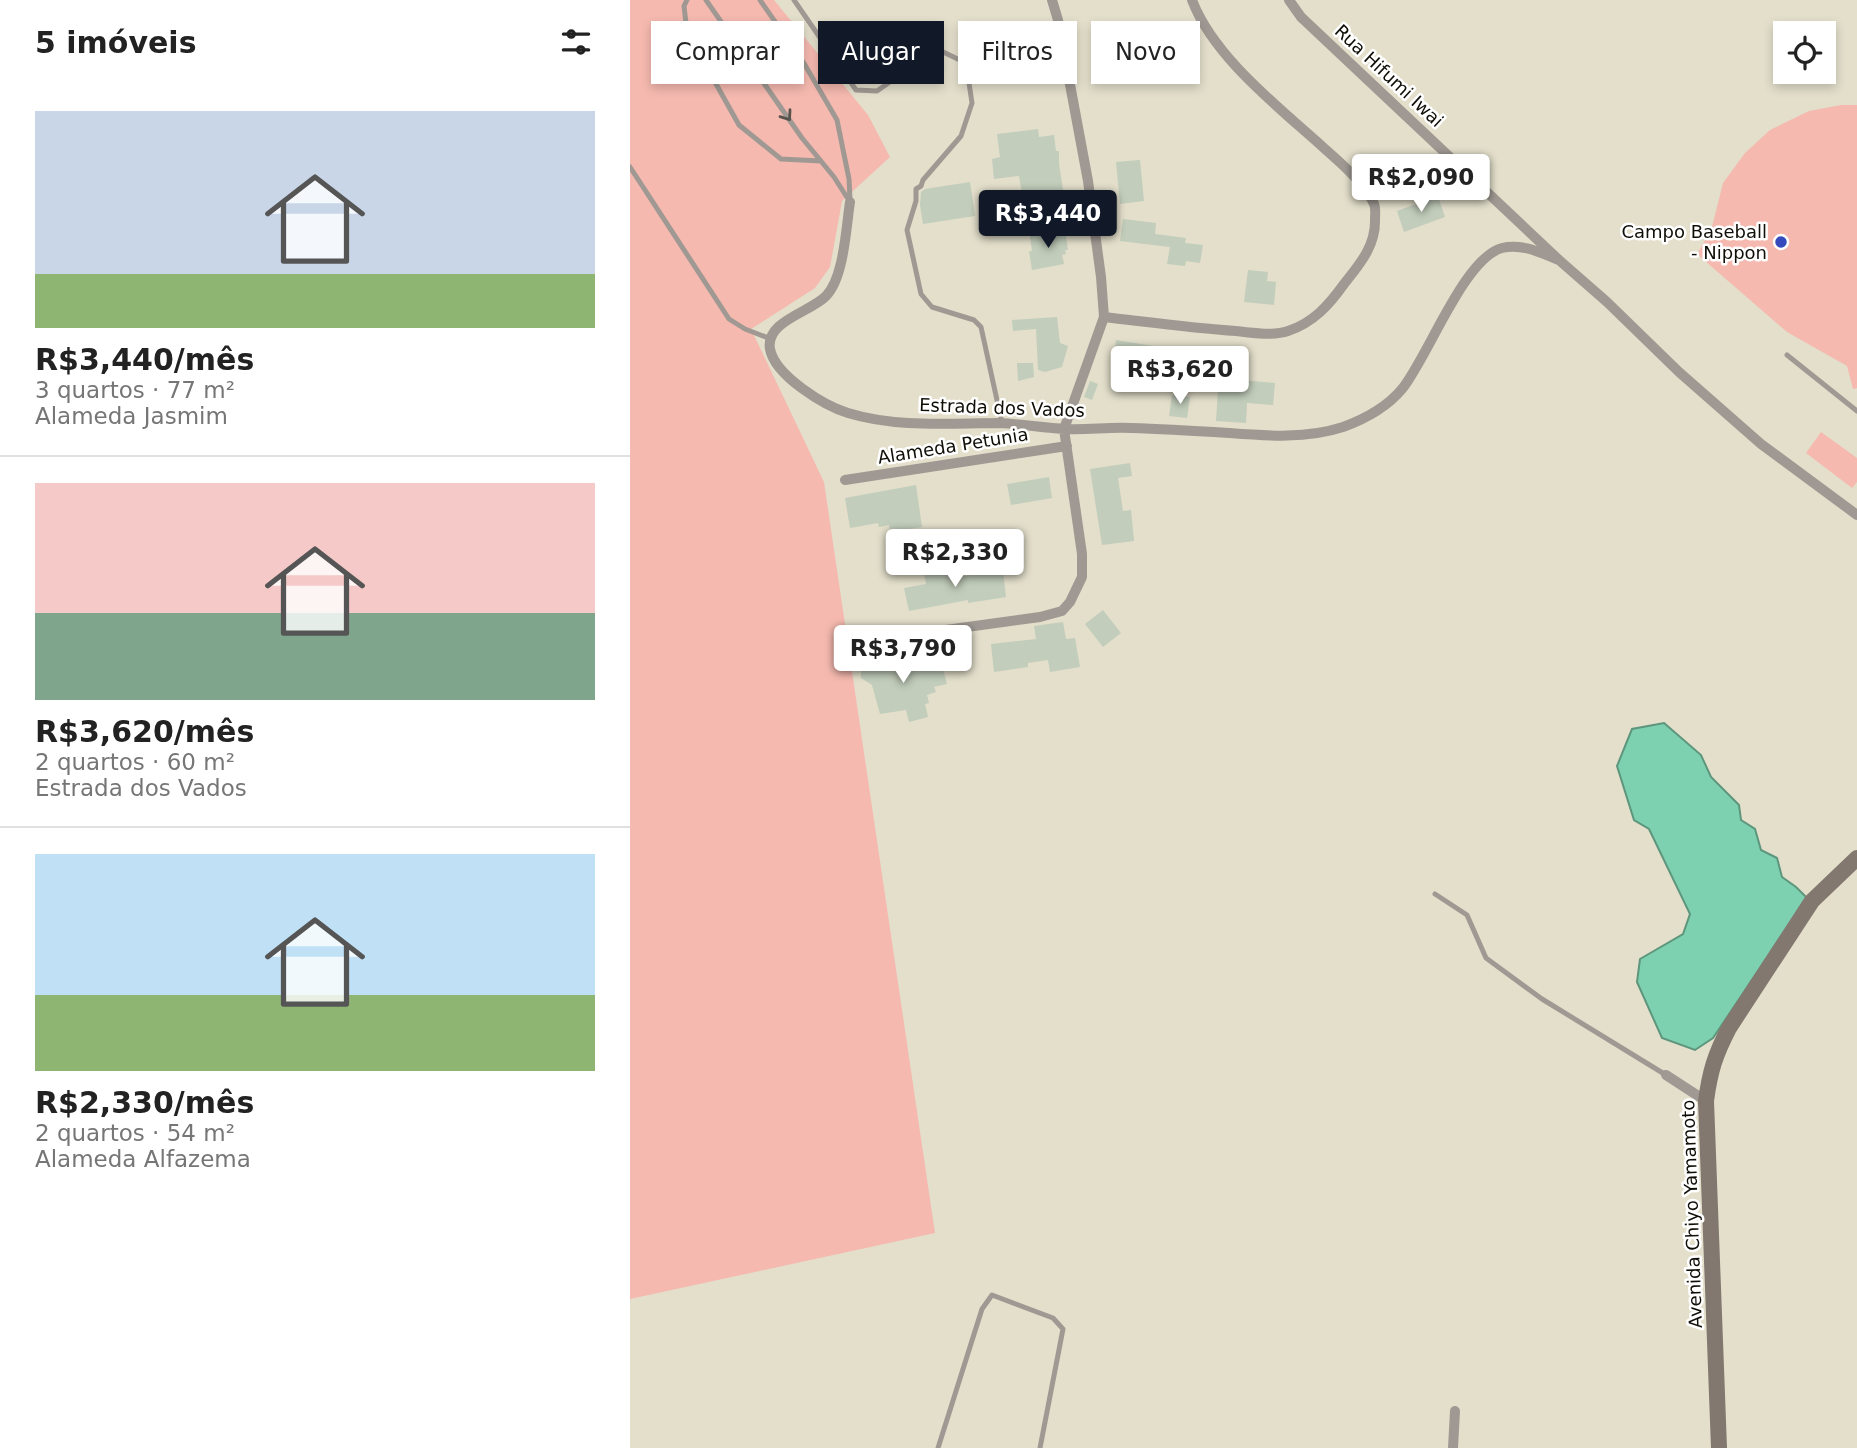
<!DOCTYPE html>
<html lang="pt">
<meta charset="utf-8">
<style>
:root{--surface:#fff;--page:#f2f2f2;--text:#222;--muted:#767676;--line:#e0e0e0;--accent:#111827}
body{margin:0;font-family:"DejaVu Sans",sans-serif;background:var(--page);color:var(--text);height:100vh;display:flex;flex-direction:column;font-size:26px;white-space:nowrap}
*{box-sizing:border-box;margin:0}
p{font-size:23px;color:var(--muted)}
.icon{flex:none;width:38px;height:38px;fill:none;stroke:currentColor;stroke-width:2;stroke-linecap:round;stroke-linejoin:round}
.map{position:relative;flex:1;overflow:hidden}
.drawer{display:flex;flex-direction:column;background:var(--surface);width:630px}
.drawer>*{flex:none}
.banner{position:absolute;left:21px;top:21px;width:665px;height:63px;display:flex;gap:14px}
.fabs{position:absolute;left:1143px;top:21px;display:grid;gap:14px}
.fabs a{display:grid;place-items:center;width:63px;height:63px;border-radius:0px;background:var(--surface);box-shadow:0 4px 10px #0003;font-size:35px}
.price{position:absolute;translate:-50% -60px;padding:0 16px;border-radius:7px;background:#fff;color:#222;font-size:23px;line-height:46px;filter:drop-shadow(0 2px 4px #0008)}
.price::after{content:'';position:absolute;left:50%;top:42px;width:21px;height:16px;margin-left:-10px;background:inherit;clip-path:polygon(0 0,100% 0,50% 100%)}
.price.active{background:var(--accent);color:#fff}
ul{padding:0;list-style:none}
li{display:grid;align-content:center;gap:14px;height:371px;padding:0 35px}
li+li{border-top:2px solid var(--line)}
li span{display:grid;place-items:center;height:217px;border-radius:0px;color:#555}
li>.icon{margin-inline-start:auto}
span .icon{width:126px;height:126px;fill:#fffc;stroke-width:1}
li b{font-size:30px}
h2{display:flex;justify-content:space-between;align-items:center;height:84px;padding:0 35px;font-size:30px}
.chip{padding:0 24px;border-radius:0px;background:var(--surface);box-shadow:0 4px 10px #0003;font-size:24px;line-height:63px}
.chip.active{background:var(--accent);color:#fff}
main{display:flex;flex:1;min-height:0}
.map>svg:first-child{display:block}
</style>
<main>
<section class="drawer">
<h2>5 imóveis<svg class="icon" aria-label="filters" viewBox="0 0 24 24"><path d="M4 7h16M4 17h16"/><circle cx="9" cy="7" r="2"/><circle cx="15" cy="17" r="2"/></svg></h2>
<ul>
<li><span style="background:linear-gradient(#c9d6e8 75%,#8fb573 0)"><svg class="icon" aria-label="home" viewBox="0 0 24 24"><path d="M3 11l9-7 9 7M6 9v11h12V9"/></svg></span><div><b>R$3,440/mês</b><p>3 quartos · 77 m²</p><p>Alameda Jasmim</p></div></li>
<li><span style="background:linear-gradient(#f6c9c9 60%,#7fa58c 0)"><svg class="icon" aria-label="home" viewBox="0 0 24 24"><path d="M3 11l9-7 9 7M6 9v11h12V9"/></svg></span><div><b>R$3,620/mês</b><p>2 quartos · 60 m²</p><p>Estrada dos Vados</p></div></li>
<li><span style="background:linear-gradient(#bfe0f5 65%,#8fb573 0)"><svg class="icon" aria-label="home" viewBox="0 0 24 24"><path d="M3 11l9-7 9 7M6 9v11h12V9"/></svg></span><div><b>R$2,330/mês</b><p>2 quartos · 54 m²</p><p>Alameda Alfazema</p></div></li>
</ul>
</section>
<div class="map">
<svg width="1227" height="1448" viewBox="0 0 1227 1448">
<rect width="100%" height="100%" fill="#e3dfcb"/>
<path fill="#f5b9af" d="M0,0H144L238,115L260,157L212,201L200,267L185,288L121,329L194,482L305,1233L0,1299Z
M1211,105H1227V388L1223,389L1217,366L1157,332L1067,254L1081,231L1093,183L1115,153L1140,130L1179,111Z
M1191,432L1227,458V482L1222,488L1176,453Z"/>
<path fill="#7ed1b0" stroke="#5d967d" stroke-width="2" d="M1034,723L1071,755L1081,777L1109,805L1111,820L1125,829L1131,850L1147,858L1152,877L1166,887L1177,898L1083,1038L1065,1050L1032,1038L1007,982L1010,959L1053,934L1060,914L1019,829L1004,820L987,766L1002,729Z"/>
<path fill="#c2cdbb" d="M408,129L409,137L424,135L426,151H429V164L436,208L412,212L410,202L394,205L389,176L364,179L362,159L370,157L367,134Z
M510,160L514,201L490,204L486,162Z
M340,182L345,216L293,224L290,205L291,192L295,189Z
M808,196L815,217L774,232L767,211Z
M493,219L526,223L525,234L556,238L555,243L573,245L570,263L556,261L555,266L537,264L540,247L490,241Z
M435,230L438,250H435L436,254L432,255L434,264L402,270L399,251H402L400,236Z
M618,270L638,272L637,281L646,282L644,305L614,302Z
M427,317L430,343L438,346L432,367L415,372L408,370L406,329L383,331L382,320Z
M486,340L523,346L522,355L536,357L533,377L510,373L508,389L485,385L489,362L483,361Z
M573,356L577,363L591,357L597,368L559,392L550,376L559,370L557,367Z
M387,363H403L404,377L388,381Z
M611,380L645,383L643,405L617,403L616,423L586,421L588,389L610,390Z
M460,381L468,384L462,400L454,397Z
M542,395L560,397L557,418L539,416Z
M500,463L502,476L488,478L493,511L501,510L504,541L472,545L460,469Z
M419,477L422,498L381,505L377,484Z
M286,485L292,527L260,532L259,525L249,527L248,523L220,528L215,498Z
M319,569L321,578L373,570L376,597L338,603V600L279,611L274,588L296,584L294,574Z
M473,610L491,633L473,647L455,624Z
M433,622L436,639L445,638L450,667L420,672L418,660L398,663V667L364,672L361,644L406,639L404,626Z
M260,653L262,667L289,660L290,666L311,661L317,684L304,687L306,692L297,695L299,703L295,704L298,717L279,722L276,710L250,714L242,685L231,678V662L245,668L248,654Z"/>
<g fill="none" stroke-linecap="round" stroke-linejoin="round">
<path stroke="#a09993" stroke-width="5" d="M57,0L54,6L57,32L109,125L151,159L191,161
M76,0L172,138L204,177L220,202
M130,0L175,65L207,120L219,179L220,199
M164,0L226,90L247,91L307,49L336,63L342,103L331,136L293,180L291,186L286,189V201L277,230L291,294L302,307L344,320L351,327L372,423
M0,167L99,319L115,329L141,339
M1157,355L1227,411
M805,894L837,915L856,958L912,999L1036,1075
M308,1448L352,1309L362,1295L423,1318L433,1329L410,1448"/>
<path stroke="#a09993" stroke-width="10" d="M659,0L671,17L929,260L977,302L1049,372L1131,444L1227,515
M220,202C216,228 214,278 196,296C181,312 135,321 140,349C145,376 195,406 218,413C267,428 320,423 370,423C392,424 414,428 436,429C457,430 479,427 501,428C534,429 567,431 599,433C638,436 676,439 713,427C735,419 757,407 772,389C798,357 834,258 872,248C892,243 911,253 929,260
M474,317C518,322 561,328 606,331C622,333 643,336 658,331C683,323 699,305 714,284C729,265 746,246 745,219C745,215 746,208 744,204C735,184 711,163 695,149C650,108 584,58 562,0
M215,480L437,446
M272,636L410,617L432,611L440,602L452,577V554L434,429L474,317L471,277L458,181L428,20L422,0
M1036,1075L1076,1101
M823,1448L825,1411"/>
<path stroke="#82786f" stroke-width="16" d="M1089,1448L1076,1101C1080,1071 1085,1055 1099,1028L1182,901L1227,858"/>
</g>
<defs><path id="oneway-chevron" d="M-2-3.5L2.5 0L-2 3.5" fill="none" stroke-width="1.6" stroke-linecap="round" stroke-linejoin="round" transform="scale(1.75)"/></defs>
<use stroke="#58544d" href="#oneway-chevron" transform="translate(157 116) rotate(55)"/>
<circle fill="#354bbd" stroke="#fff" stroke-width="2.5" cx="1151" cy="242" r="7"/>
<g text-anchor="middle" stroke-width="5" stroke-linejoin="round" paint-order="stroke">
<g font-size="18" fill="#0f0e07" stroke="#fff">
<text transform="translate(759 76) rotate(43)" y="6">Rua Hifumi Iwai</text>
<text transform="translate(372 408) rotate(2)" y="6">Estrada dos Vados</text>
<text transform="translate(323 446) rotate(-9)" y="6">Alameda Petunia</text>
<text transform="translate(1062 1214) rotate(-92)" y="6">Avenida Chiyo Yamamoto</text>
</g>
<g font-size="18" fill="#0f0e07" stroke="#fff" text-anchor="end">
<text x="1137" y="238">Campo Baseball<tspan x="1137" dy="21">- Nippon</tspan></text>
</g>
</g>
</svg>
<div class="fabs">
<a><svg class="icon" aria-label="locate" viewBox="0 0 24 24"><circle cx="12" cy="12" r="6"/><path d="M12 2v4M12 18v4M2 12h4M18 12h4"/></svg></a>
</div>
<b class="price" style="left:791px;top:214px">R$2,090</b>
<b class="price active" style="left:418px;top:250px">R$3,440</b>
<b class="price" style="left:550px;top:406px">R$3,620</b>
<b class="price" style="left:325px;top:589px">R$2,330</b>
<b class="price" style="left:273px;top:685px">R$3,790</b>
<div class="banner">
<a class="chip">Comprar</a>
<a class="chip active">Alugar</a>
<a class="chip">Filtros</a>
<a class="chip">Novo</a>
</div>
</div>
</main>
